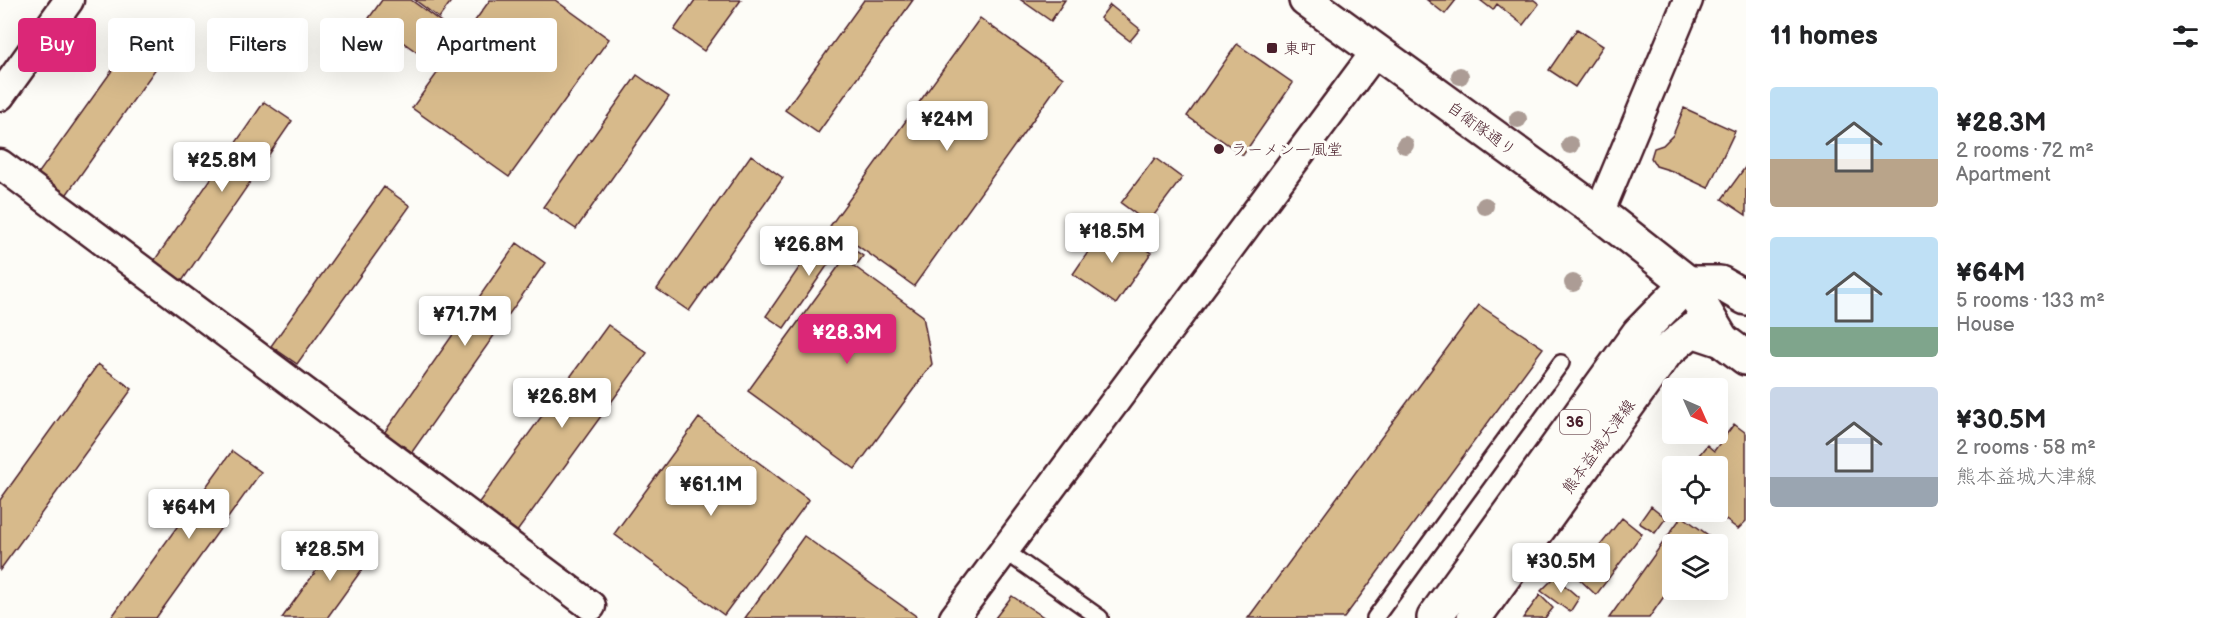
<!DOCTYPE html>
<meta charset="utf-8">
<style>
:root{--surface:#fff;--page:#f6f6f6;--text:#202124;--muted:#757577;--accent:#db2777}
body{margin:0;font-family:"Balsamiq Sans","Klee One",sans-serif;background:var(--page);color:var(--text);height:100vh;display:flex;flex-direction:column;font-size:22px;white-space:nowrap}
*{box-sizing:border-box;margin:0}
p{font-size:20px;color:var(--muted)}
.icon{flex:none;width:33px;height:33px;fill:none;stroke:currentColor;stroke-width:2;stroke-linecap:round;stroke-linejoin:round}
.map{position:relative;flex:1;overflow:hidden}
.sheet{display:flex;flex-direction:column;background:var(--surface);width:480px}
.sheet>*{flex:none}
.banner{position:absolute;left:18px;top:18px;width:570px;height:54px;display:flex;gap:12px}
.needle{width:39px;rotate:135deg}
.fabs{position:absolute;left:1662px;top:378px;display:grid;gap:12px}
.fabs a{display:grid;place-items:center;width:66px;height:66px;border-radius:6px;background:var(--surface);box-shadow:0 6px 24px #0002;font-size:30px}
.price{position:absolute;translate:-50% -51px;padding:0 14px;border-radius:6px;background:#fff;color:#222;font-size:20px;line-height:39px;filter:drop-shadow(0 2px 3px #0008)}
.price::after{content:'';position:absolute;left:50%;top:36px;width:18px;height:14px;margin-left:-9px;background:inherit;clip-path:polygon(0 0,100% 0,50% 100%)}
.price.selected{background:var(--accent);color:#fff}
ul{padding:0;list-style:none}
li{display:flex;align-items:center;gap:18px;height:150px;padding:0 24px}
li span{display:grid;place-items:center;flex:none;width:168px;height:120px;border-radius:6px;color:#555}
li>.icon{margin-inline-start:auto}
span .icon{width:72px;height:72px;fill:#fffc;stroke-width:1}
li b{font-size:26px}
h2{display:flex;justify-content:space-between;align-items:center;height:72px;padding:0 24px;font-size:26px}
.pill{padding:0 21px;border-radius:6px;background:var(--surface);box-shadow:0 6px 24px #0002;font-size:21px;line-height:54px}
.pill.selected{background:var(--accent);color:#fff}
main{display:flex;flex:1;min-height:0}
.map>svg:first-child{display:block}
</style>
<main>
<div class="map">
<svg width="1746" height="618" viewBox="0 0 1746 618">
<rect width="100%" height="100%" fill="#fdfcf7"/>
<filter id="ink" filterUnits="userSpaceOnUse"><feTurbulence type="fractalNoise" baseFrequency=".0167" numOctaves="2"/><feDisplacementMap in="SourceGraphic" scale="12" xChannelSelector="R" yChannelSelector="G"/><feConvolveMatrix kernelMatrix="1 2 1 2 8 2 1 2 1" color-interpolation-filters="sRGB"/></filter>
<g filter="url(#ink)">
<path fill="#d7ba8b" stroke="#4a1f2b" stroke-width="1.5" d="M382,0H411L441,22L418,53L369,18Z
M415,0H452L439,18Z
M490,0H555L609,39L509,177L412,108Z
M695,0H741L704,51L674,30Z
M864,0H913L818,133L785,110Z
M1021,0H1065L1051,21Z
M1427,0H1456L1445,14Z
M1480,0H1534L1539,4L1523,25L1497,4L1493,10Z
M1110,5L1140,29L1130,41L1100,18Z
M980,18L1063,78L914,286L830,226Z
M148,20L176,40L62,201L33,181Z
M1577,29L1603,46L1575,87L1549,70Z
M1237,44L1293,83L1243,155L1187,116Z
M637,75L669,97L576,229L543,207Z
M264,102L292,121L180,284L152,264Z
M1684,108L1735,131L1708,188L1672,171L1656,166L1651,158L1654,148L1663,145L1673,135Z
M751,155L783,178L689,311L657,289Z
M1155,158L1182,178L1148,223L1121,203Z
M1746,166V215L1722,199Z
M384,187L410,206L297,364L271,346Z
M1108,223L1151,253L1116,304L1073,274Z
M825,230L863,256L858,263L838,250L784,328L766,316Z
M517,243L545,263L412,452L384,433Z
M844,259L923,316L932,364L855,469L748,391Z
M1479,305L1543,348L1344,618H1248Z
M608,325L647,353L516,533L477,505Z
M98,364L132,389L0,570V500Z
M699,418L809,500L724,615L614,534Z
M1734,424L1746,433V521L1738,529L1715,512H1718V466H1690L1707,445L1714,451Z
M232,451L261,472L156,618H111Z
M1651,506L1666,518L1655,533L1639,523Z
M1682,516L1708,535L1702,544H1672V585L1649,618H1609Z
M1622,518L1642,534L1596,595L1576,576Z
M342,535L371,557L327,618H282Z
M804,536L916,616L915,618H745Z
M1555,577L1579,598L1570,612L1541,591Z
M1540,595L1553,608L1545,618H1523Z
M1012,596L1045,618H995Z"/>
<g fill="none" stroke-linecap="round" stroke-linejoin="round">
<g stroke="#4a1f2b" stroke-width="20">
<path id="lane" d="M1005,551L1100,618
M1375,618L1561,363"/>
</g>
<g stroke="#4a1f2b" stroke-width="33">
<path id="street" d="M0,96L69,0
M0,164L591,606
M1599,213L1688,0
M954,618L1376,51"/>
</g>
<g stroke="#4a1f2b" stroke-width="38">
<path id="secondary" d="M1306,0L1599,213L1688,283L1722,340"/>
</g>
<g stroke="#4a1f2b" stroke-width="38">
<path id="primary" d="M1434,618L1639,333L1688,283H1720L1746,298
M1474,618L1666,352L1692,330L1722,340L1746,358"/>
</g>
<use href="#lane" stroke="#fdfcf7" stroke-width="15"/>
<use href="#street" stroke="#fdfcf7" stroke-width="28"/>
<use href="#secondary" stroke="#fdfcf7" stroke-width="33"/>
<use href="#primary" stroke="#fdfcf7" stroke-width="33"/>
</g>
<g fill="#ac9c95">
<circle cx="1460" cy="76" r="9"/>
<circle cx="1518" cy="119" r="9"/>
<circle cx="1405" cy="145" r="9"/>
<circle cx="1570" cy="145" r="9"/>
<circle cx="1485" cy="206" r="9"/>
<circle cx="1573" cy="283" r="9"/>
</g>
</g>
<g fill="#4a1f2b" stroke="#fdfcf7" stroke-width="2">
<rect x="1266" y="42" width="12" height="12" rx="3"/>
<circle cx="1219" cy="149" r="6"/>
</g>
<g text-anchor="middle" stroke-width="6" stroke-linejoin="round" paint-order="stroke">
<rect fill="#fdfcf7" stroke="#806168" stroke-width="1.5" x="1560" y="410" width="30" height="24" rx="4.5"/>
<g font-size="15" font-weight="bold" fill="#4a1f2b">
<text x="1575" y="427">36</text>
</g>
<g font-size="16" fill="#4a1f2b" stroke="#fdfcf7" text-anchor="start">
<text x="1284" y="54">東町</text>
<text x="1231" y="155">ラーメン一風堂</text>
</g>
<g font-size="16" fill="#4a1f2b" stroke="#fdfcf7">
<text transform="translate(1482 128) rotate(36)" y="6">自衛隊通り</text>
<text transform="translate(1598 446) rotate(-54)" y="6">熊本益城大津線</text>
</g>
</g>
</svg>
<div class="fabs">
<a><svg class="needle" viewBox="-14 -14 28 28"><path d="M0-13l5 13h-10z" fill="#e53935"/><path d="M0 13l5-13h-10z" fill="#757577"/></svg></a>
<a><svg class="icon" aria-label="locate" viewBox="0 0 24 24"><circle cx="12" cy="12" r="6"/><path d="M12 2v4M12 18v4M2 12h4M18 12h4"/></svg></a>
<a><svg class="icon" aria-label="layers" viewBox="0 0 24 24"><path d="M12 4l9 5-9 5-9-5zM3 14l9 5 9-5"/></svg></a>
</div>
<b class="price" style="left:947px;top:152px">¥24M</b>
<b class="price" style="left:222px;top:193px">¥25.8M</b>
<b class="price" style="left:1112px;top:264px">¥18.5M</b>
<b class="price" style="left:809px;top:277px">¥26.8M</b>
<b class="price" style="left:465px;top:347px">¥71.7M</b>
<b class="price selected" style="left:847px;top:365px">¥28.3M</b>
<b class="price" style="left:562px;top:429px">¥26.8M</b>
<b class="price" style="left:711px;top:517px">¥61.1M</b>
<b class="price" style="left:189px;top:540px">¥64M</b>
<b class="price" style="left:330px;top:582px">¥28.5M</b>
<b class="price" style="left:1561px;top:594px">¥30.5M</b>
<div class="banner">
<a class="pill selected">Buy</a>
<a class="pill">Rent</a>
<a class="pill">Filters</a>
<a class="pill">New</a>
<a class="pill">Apartment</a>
</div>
</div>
<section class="sheet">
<h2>11 homes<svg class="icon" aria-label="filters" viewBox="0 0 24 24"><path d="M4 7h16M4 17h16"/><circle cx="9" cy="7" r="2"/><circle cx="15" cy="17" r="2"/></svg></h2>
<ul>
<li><span style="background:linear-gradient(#bfe0f5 60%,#b9a48a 0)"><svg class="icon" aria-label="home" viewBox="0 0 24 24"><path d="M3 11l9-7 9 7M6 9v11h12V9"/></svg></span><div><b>¥28.3M</b><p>2 rooms · 72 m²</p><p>Apartment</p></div></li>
<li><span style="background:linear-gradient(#bfe0f5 75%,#7fa58c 0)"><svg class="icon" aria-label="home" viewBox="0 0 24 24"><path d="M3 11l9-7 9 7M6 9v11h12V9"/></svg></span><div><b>¥64M</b><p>5 rooms · 133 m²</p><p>House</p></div></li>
<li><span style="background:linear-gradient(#c9d6e8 75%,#9aa5b1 0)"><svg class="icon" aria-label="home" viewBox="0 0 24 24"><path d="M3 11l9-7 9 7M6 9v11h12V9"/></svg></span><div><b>¥30.5M</b><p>2 rooms · 58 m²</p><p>熊本益城大津線</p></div></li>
</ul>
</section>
</main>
